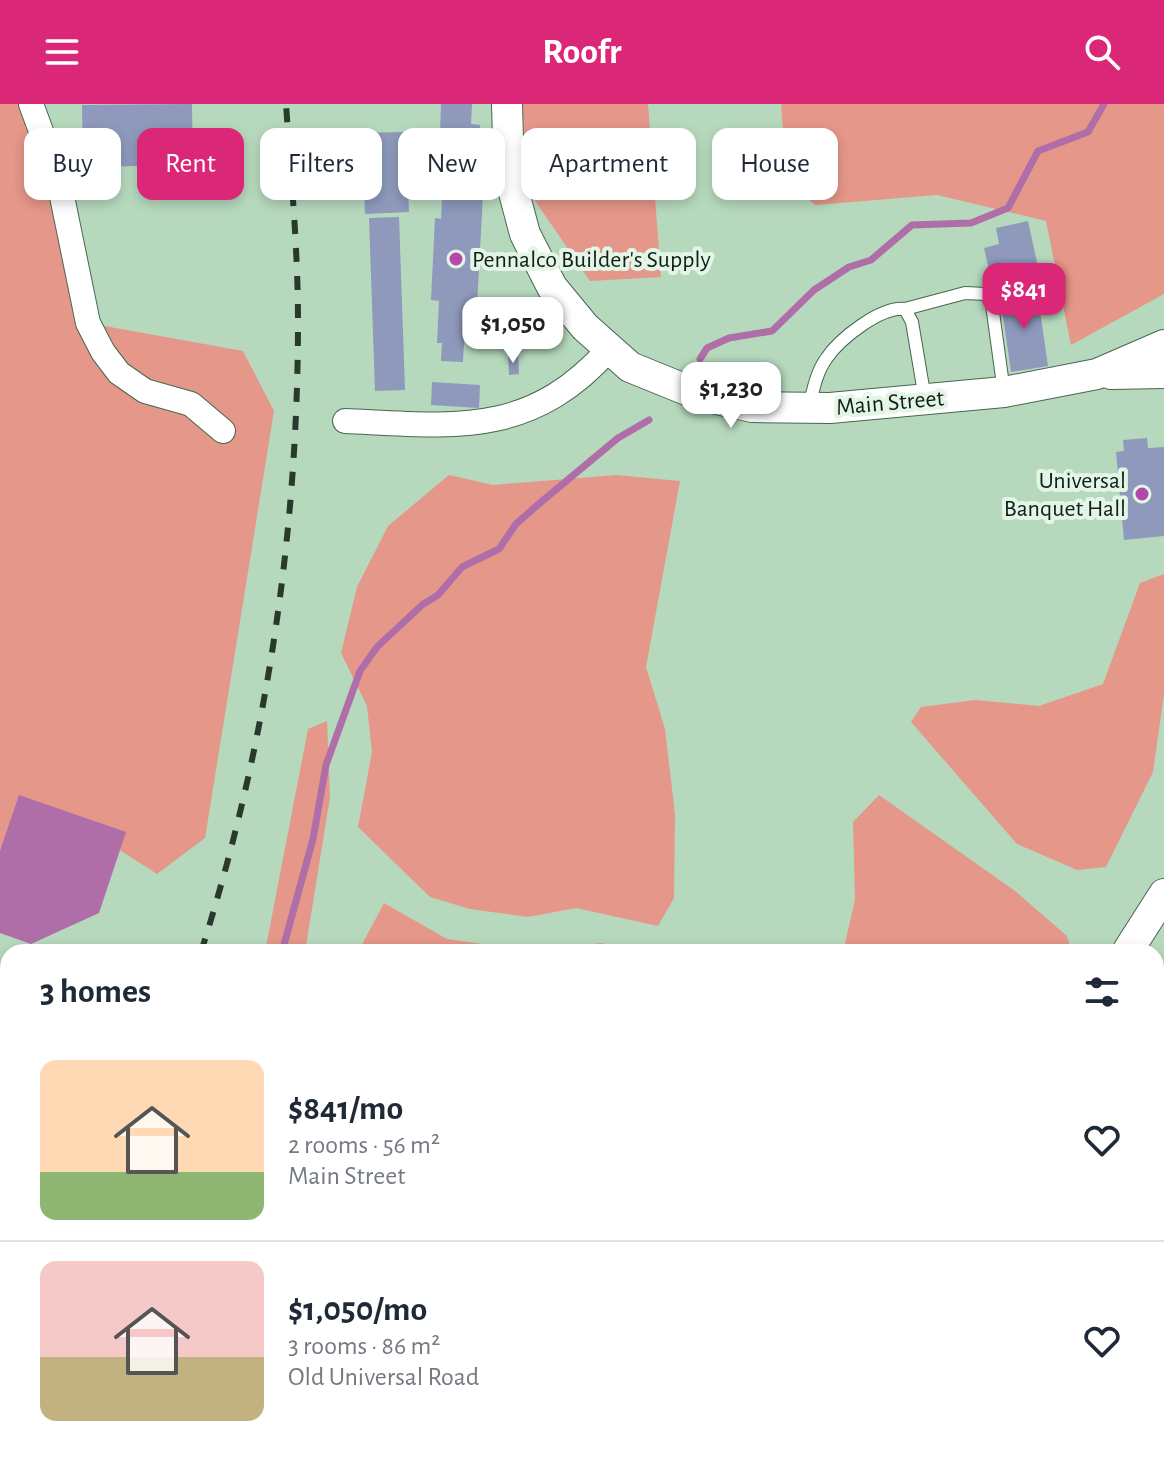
<!DOCTYPE html>
<meta charset="utf-8">
<style>
:root{--surface:#fff;--page:#f6f6f7;--text:#1f2937;--muted:#747a83;--line:#e0e1e3;--accent:#db2777}
body{margin:0;font-family:"Alegreya Sans",sans-serif;background:var(--page);color:var(--text);height:100vh;display:flex;flex-direction:column;font-size:30px;white-space:nowrap}
*{box-sizing:border-box;margin:0}
p{font-size:26px;color:var(--muted)}
.icon{flex:none;width:44px;height:44px;fill:none;stroke:currentColor;stroke-width:2;stroke-linecap:round;stroke-linejoin:round}
.map{position:relative;flex:1;overflow:hidden}
.panel{position:absolute;left:0px;top:840px;width:1164px;height:514px;display:flex;flex-direction:column;background:var(--surface);border-radius:24px 24px 0 0;box-shadow:0 4px 12px #0003}
.panel>*{flex:none}
.guide{position:absolute;left:24px;top:24px;width:1116px;height:72px;display:flex;gap:16px}
.price{position:absolute;translate:-50% -68px;padding:0 18px;border-radius:16px;background:#fff;color:#222;font-size:26px;line-height:52px;filter:drop-shadow(0 2px 4px #0008)}
.price::after{content:'';position:absolute;left:50%;top:48px;width:24px;height:18px;margin-left:-12px;background:inherit;clip-path:polygon(0 0,100% 0,50% 100%)}
.price.active{background:var(--accent);color:#fff}
ul{padding:0;list-style:none}
li{display:flex;align-items:center;gap:24px;height:200px;padding:0 40px}
li+li{border-top:2px solid var(--line)}
li span{display:grid;place-items:center;flex:none;width:224px;height:160px;border-radius:16px;color:#555}
li>.icon{margin-inline-start:auto}
span .icon{width:96px;height:96px;fill:#fffc;stroke-width:1}
li b{font-size:34px}
h2{display:flex;justify-content:space-between;align-items:center;height:96px;padding:0 40px;font-size:34px}
.chip{padding:0 28px;border-radius:16px;background:var(--surface);box-shadow:0 4px 12px #0003;font-size:28px;line-height:72px}
.chip.active{background:var(--accent);color:#fff}
header{display:flex;justify-content:space-between;align-items:center;height:104px;padding:0 40px;background:var(--accent);color:#fff;font-size:36px;font-weight:700}
.map>svg:first-child{display:block}
</style>
<header><svg class="icon" aria-label="menu" viewBox="0 0 24 24"><path d="M4 6h16M4 12h16M4 18h16"/></svg>Roofr<svg class="icon" aria-label="search" viewBox="0 0 24 24"><circle cx="10" cy="10" r="6"/><path d="M15 15l6 6"/></svg></header>
<div class="map">
<svg width="1164" height="1353" viewBox="0 0 1164 1353">
<rect width="100%" height="100%" fill="#b6d9bd"/>
<path fill="#e59789" d="M0,0H40L88,219L243,247L274,307L205,734L157,770L84,723L0,789Z
M522,0H648L661,173L590,177L529,88Z
M781,0H1164V190L1071,241L1046,117L937,91L815,101L787,78Z
M449,371L493,381L616,371L680,377L646,563L665,625L675,710L674,794L658,822L576,804L528,813L470,805L430,793L358,723L372,648L367,602L341,549L357,483L388,422Z
M1164,470V590L1153,668L1106,763L1077,766L1017,740L911,618L921,603L975,596L1039,602L1103,580L1140,479Z
M327,617L330,693L305,848H265L308,625Z
M879,691L1015,787L1067,832L1072,848H843L855,796L853,718Z
M384,799L447,835L532,847L602,839L618,848H358Z
M1156,911L1164,914V1136L1156,1141Z
M1164,1169V1353H1071L1074,1346H1156V1177Z
M280,1346H479L477,1353H280Z
M931,1346H1056L1052,1353H929Z"/>
<path fill="#b06ea8" d="M19,691L126,728L99,809L31,840L0,829V747Z"/>
<g fill="none" stroke-linecap="round" stroke-linejoin="round">
<path stroke="#b06ea8" stroke-width="7" d="M700,255L707,244L729,234L772,227L814,186L849,163L871,156L912,121L971,119L1008,104L1038,47L1088,28L1104,0
M282,848L313,735L326,661L360,567L377,543L422,501L438,491L462,463L499,445L516,420L541,398L618,334L649,316
M196,1353L197,1346"/>
</g>
<path fill="#8e99bc" d="M192,0L193,61L83,63L82,1Z
M441,0H472L471,20L480,21L476,91H483L477,202L466,201L463,258L441,257L442,239H437L439,197L431,196L435,114L441,115L445,32L440,31Z
M406,28L409,108L365,110L363,56H353L352,29Z
M399,113L405,286L375,287L369,114Z
M1028,117L1038,163L1007,170L1005,163L989,166L984,144L999,140L996,124Z
M1037,186L1048,262L1011,268L1000,191Z
M508,251H518L519,270L509,271Z
M432,278L480,281L479,304L431,301Z
M1147,334L1148,344L1164,343V432L1124,436L1116,348L1124,347L1123,336Z
M8,952V1179L0,1183V954Z
M843,1346H881L879,1353H841Z"/>
<g fill="none" stroke-linecap="round" stroke-linejoin="round">
<g stroke="#47664e" stroke-width="14">
<path id="service" d="M905,205L965,189L986,190L992,201L1004,288
M809,303C813,287 816,269 826,255C839,235 881,202 905,205L912,218L925,295"/>
</g>
<g stroke="#47664e" stroke-width="26">
<path id="minor" d="M31,0L58,73L88,219L103,248L119,269L145,287L191,300L223,327
M345,317C454,322 530,334 609,245
M704,1346L725,1353"/>
</g>
<g stroke="#47664e" stroke-width="32">
<path id="tertiary" d="M507,0L509,70L525,130L552,183L585,223L630,263L699,291L752,303L830,304L1004,288L1097,270L1164,241
M1111,270L1164,269
M1127,848L1164,790
M899,1353L901,1346"/>
</g>
<use href="#service" stroke="#fff" stroke-width="12"/>
<use href="#minor" stroke="#fff" stroke-width="24"/>
<use href="#tertiary" stroke="#fff" stroke-width="30"/>
<path stroke="#293a2d" stroke-width="6" stroke-dasharray="14 14" stroke-linecap="butt" d="M201,848C266,644 298,431 298,217C298,145 291,72 286,0
M25,1353L28,1346"/>
</g>
<g fill="#b348a9" stroke="#e3f5e7" stroke-width="3">
<circle cx="456" cy="155" r="8"/>
<circle cx="1142" cy="390" r="8"/>
</g>
<g text-anchor="middle" stroke-width="8" stroke-linejoin="round" paint-order="stroke">
<g font-size="24" fill="#111e14" stroke="#e3f5e7" text-anchor="start">
<text x="472" y="163">Pennalco Builder's Supply</text>
<text x="1126" y="384" text-anchor="end">Universal<tspan x="1126" dy="28">Banquet Hall</tspan></text>
</g>
<g font-size="24" fill="#111e14" stroke="#e3f5e7">
<text transform="translate(890 298) rotate(-5)" y="8">Main Street</text>
</g>
</g>
</svg>
<b class="price active" style="left:1024px;top:227px">$841</b>
<b class="price" style="left:513px;top:261px">$1,050</b>
<b class="price" style="left:731px;top:326px">$1,230</b>
<div class="guide">
<a class="chip">Buy</a>
<a class="chip active">Rent</a>
<a class="chip">Filters</a>
<a class="chip">New</a>
<a class="chip">Apartment</a>
<a class="chip">House</a>
</div>
<section class="panel">
<h2>3 homes<svg class="icon" aria-label="filters" viewBox="0 0 24 24"><path d="M4 7h16M4 17h16"/><circle cx="9" cy="7" r="2"/><circle cx="15" cy="17" r="2"/></svg></h2>
<ul>
<li><span style="background:linear-gradient(#ffd9b3 70%,#8fb573 0)"><svg class="icon" aria-label="home" viewBox="0 0 24 24"><path d="M3 11l9-7 9 7M6 9v11h12V9"/></svg></span><div><b>$841/mo</b><p>2 rooms · 56 m²</p><p>Main Street</p></div><svg class="icon" aria-label="heart" viewBox="0 0 24 24"><path d="M12 20l-8-8c-3-5 5-10 8-4 3-6 11-1 8 4z"/></svg></li>
<li><span style="background:linear-gradient(#f6c9c9 60%,#c2b280 0)"><svg class="icon" aria-label="home" viewBox="0 0 24 24"><path d="M3 11l9-7 9 7M6 9v11h12V9"/></svg></span><div><b>$1,050/mo</b><p>3 rooms · 86 m²</p><p>Old Universal Road</p></div><svg class="icon" aria-label="heart" viewBox="0 0 24 24"><path d="M12 20l-8-8c-3-5 5-10 8-4 3-6 11-1 8 4z"/></svg></li>
</ul>
</section>
</div>
